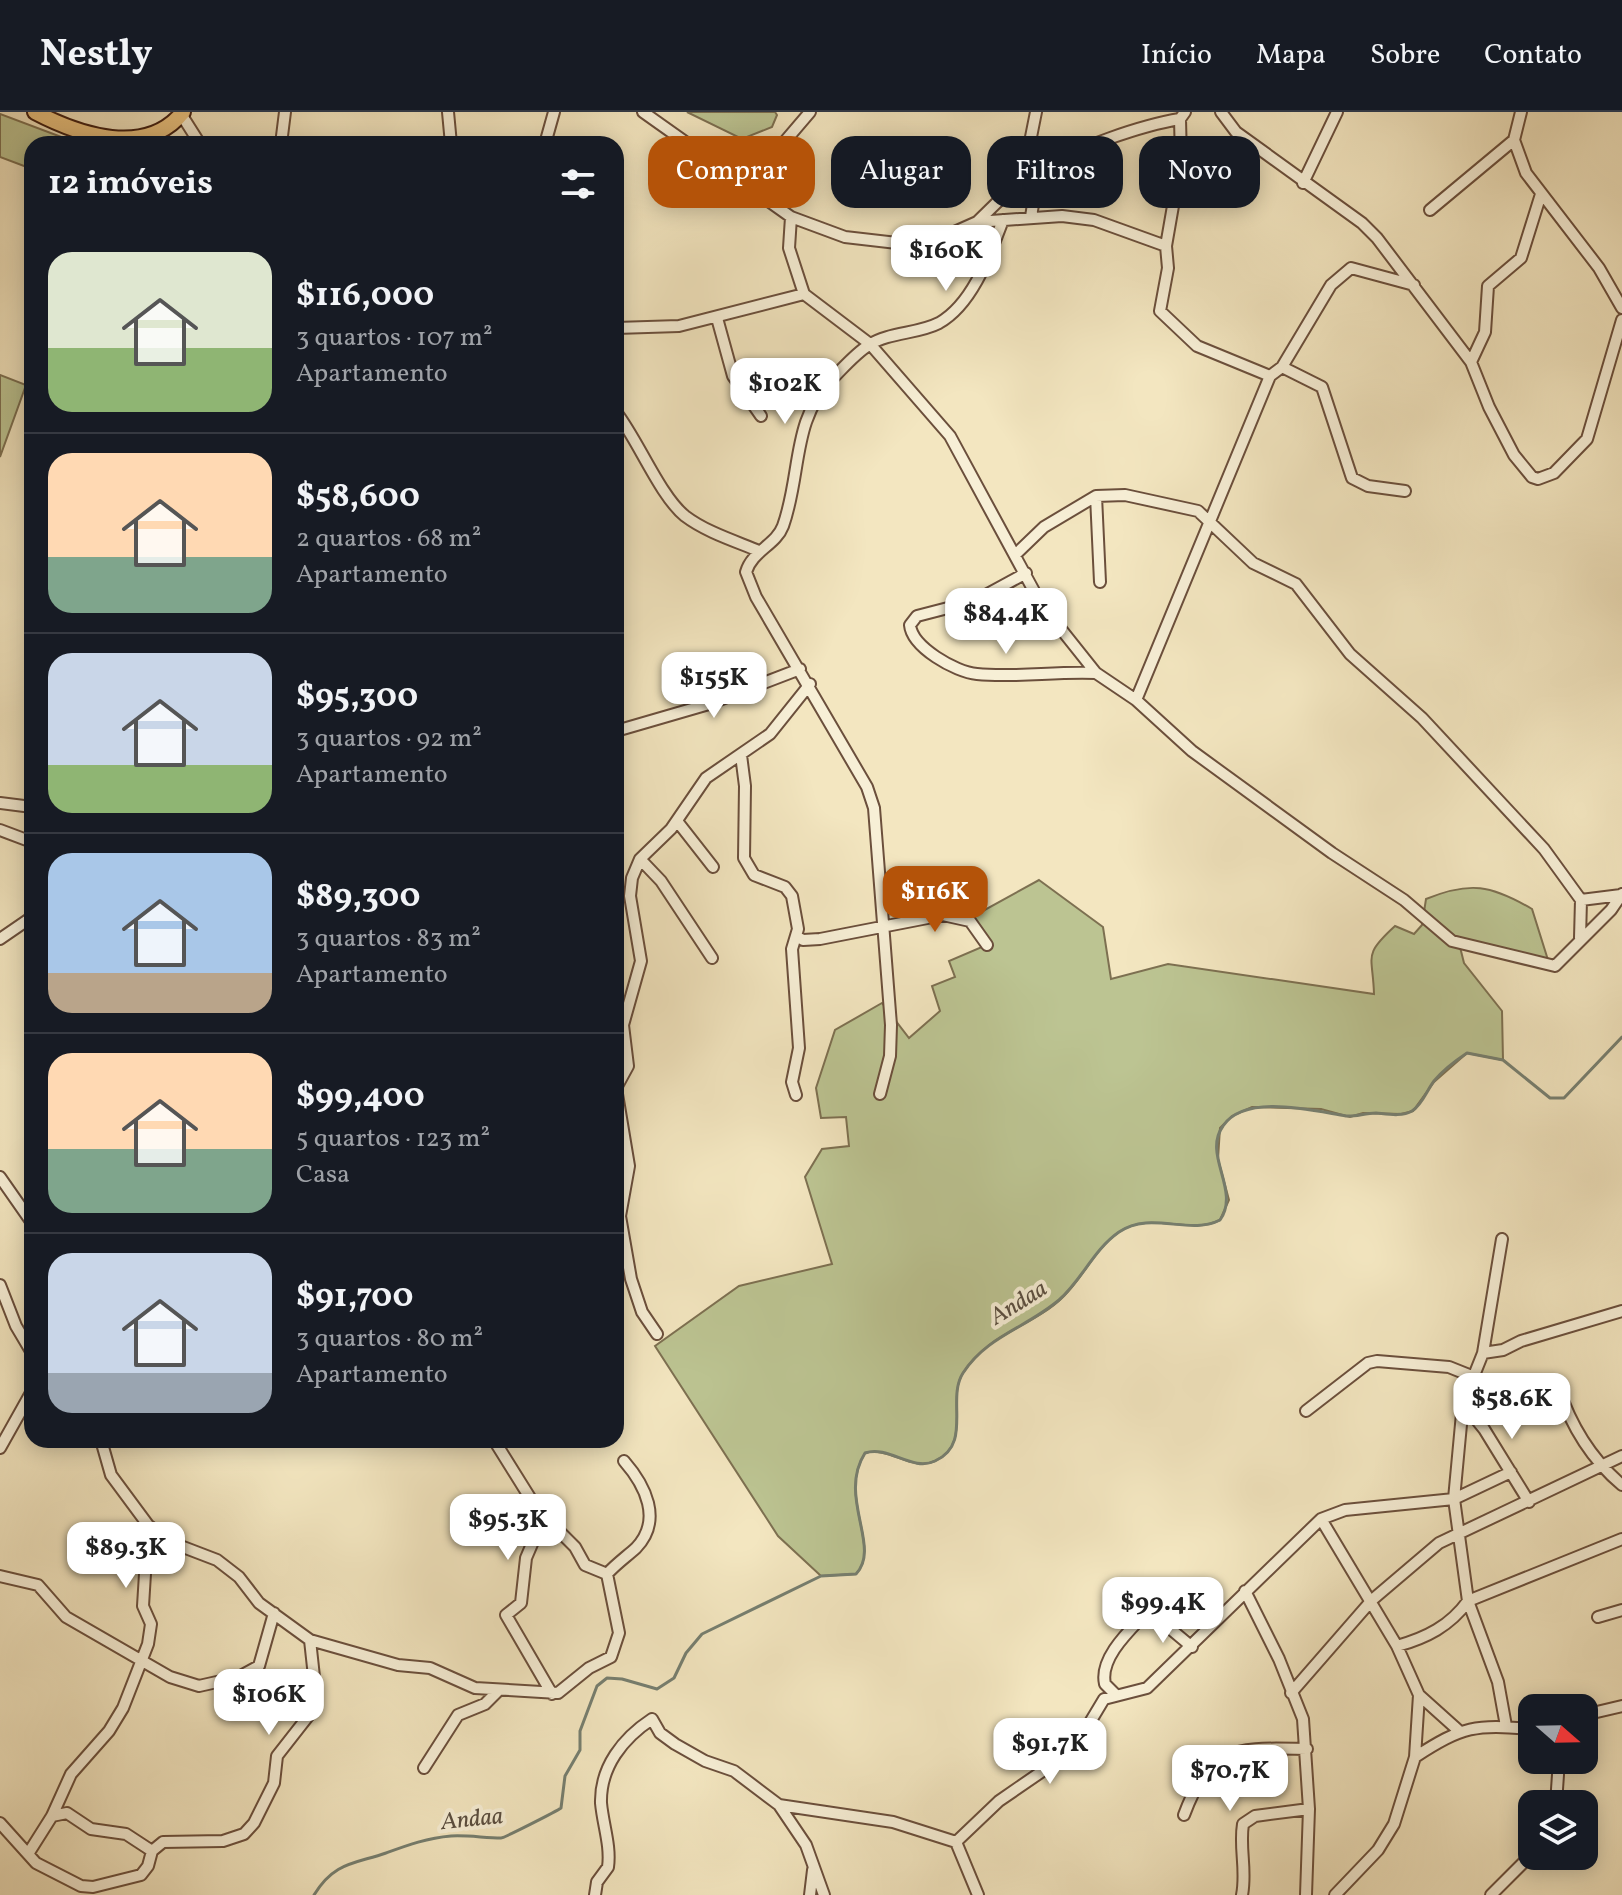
<!DOCTYPE html>
<html lang="pt">
<meta charset="utf-8">
<style>
:root{--surface:#171b24;--page:#20242c;--text:#f1f3f6;--muted:#9ea1a6;--line:#363941;--accent:#b45309}
body{margin:0;font-family:Vollkorn,serif;background:var(--page);color:var(--text);height:100vh;display:flex;flex-direction:column;font-size:30px;white-space:nowrap}
*{box-sizing:border-box;margin:0}
p{font-size:26px;color:var(--muted)}
.icon{flex:none;width:44px;height:44px;fill:none;stroke:currentColor;stroke-width:2;stroke-linecap:round;stroke-linejoin:round}
.map{position:relative;flex:1;overflow:hidden}
.details{position:absolute;left:24px;top:24px;width:600px;height:1312px;display:flex;flex-direction:column;background:var(--surface);border-radius:24px;box-shadow:0 4px 20px #0003}
.details>*{flex:none}
.guide{position:absolute;left:648px;top:24px;width:760px;height:72px;display:flex;gap:16px}
.needle{width:52px;rotate:110deg}
.controls{position:absolute;left:1518px;top:1582px;display:grid;gap:16px}
.controls a{display:grid;place-items:center;width:80px;height:80px;border-radius:16px;background:var(--surface);box-shadow:0 4px 20px #0003;font-size:40px}
.price{position:absolute;translate:-50% -68px;padding:0 18px;border-radius:16px;background:#fff;color:#222;font-size:26px;line-height:52px;filter:drop-shadow(0 2px 4px #0008)}
.price::after{content:'';position:absolute;left:50%;top:48px;width:24px;height:18px;margin-left:-12px;background:inherit;clip-path:polygon(0 0,100% 0,50% 100%)}
.price.selected{background:var(--accent);color:#fff}
ul{padding:0;list-style:none}
li{display:flex;align-items:center;gap:24px;height:200px;padding:0 24px}
li+li{border-top:2px solid var(--line)}
li span{display:grid;place-items:center;flex:none;width:224px;height:160px;border-radius:24px;color:#555}
li>.icon{margin-inline-start:auto}
span .icon{width:96px;height:96px;fill:#fffc;stroke-width:1}
li b{font-size:34px}
h2{display:flex;justify-content:space-between;align-items:center;height:96px;padding:0 24px;font-size:34px}
.chip{padding:0 28px;border-radius:24px;background:var(--surface);box-shadow:0 4px 20px #0003;font-size:28px;line-height:72px}
.chip.selected{background:var(--accent);color:#fff}
header{display:flex;align-items:center;gap:48px;box-sizing:border-box;height:112px;padding:0 40px;background:var(--surface);border-bottom:2px solid var(--line)}
header strong{font-size:38px}
nav{display:flex;gap:44px;margin-inline-start:auto;font-size:28px}
.map>svg:first-child{display:block}
</style>
<header>
<strong>Nestly</strong>
<nav><a>Início</a><a>Mapa</a><a>Sobre</a><a>Contato</a></nav>
</header>
<div class="map">
<svg width="1622" height="1783" viewBox="0 0 1622 1783">
<rect width="100%" height="100%" fill="#f3e6c0"/>
<filter id="stains"><feTurbulence type="fractalNoise" baseFrequency=".0025" numOctaves="4"/><feColorMatrix values="0 0 0 0 .2 0 0 0 0 .09 0 0 0 0 .02 0 0 0 .5 -.17"/></filter>
<radialGradient id="worn" r=".72"><stop offset=".6" stop-color="#630" stop-opacity="0"/><stop offset="1" stop-color="#630" stop-opacity=".3"/></radialGradient>
<path fill="#bcc492" stroke="#7d7051" stroke-width="2" d="M687,0H775L777,3L772,15L742,27Z
M0,2L80,32H32V57L0,45Z
M0,263L26,273L0,345Z
M1039,768L1103,815L1111,867L1168,852L1374,882C1373,843 1362,844 1395,814L1414,822L1422,813L1426,787C1470,769 1491,773 1532,797L1548,848L1460,835L1464,851L1502,899L1503,948L1467,941L1434,970L1413,999L1401,1002L1363,1001L1350,1005L1321,997L1252,995L1232,1004L1220,1016L1218,1047L1229,1088L1220,1108C1189,1124 1151,1098 1119,1120C1094,1138 1085,1163 1064,1184C1032,1216 990,1219 963,1261C946,1287 973,1332 935,1349C912,1360 889,1334 865,1341C837,1385 882,1435 856,1462L821,1464L778,1424L655,1234L739,1174L832,1152L805,1065L822,1037L849,1034L846,1005L821,1006L816,976L835,918L882,891L909,926L940,899L932,874L955,865L949,849L982,835L970,806Z"/>
<g fill="none" stroke-linecap="round" stroke-linejoin="round">
<path stroke="#767f70" stroke-width="3" d="M314,1783C334,1750 354,1752 386,1741C408,1733 427,1726 451,1724C468,1723 485,1726 501,1726C504,1726 557,1699 561,1696L565,1664L580,1638V1619L597,1574L607,1566L622,1567L657,1577L674,1566L686,1541L702,1522L821,1464L856,1462C882,1435 837,1385 865,1341C889,1333 912,1360 935,1349C973,1332 946,1287 963,1261C987,1224 1026,1216 1059,1188C1082,1168 1093,1138 1119,1120C1151,1098 1189,1124 1220,1108C1241,1078 1202,1043 1223,1014C1245,981 1314,999 1346,1004C1355,1005 1365,1001 1376,1001C1387,1002 1402,1005 1412,999C1422,993 1427,978 1434,969C1443,958 1455,949 1467,941L1503,948L1550,986H1564L1622,925"/>
<g stroke="#6b4f3c" stroke-width="14">
<path id="minor" d="M448,0L451,32
M643,0L791,105L845,125L923,134L977,110L1023,65L1036,0
M1185,0L1180,7L1181,48L1166,134L1168,156L1160,199L1197,234L1270,264
M1221,0L1236,20L1362,111L1377,126L1471,250L1489,295L1514,343L1532,365L1538,367L1554,361L1587,327L1622,208
M1521,0L1514,28L1526,61L1599,156L1622,196
M181,2L200,32
M281,32L285,0
M545,32L554,0
M1303,71L1337,0
M746,75L810,0
M1430,98L1514,28
M791,105L789,136L804,182L870,232L950,324L1041,492L1096,561L1136,588L1192,639L1332,741L1404,788L1452,829L1555,854L1611,798L1622,782
M1031,105C1033,90 1037,71 1047,59C1068,36 1149,12 1180,7
M977,110L1062,104L1094,108L1166,134
M717,206L733,264L761,304
M616,216L679,214L804,182
M1471,250L1485,220L1488,174L1521,146L1541,82
M1282,255L1322,275L1352,366L1368,374L1405,379
M616,300C638,328 660,384 685,404C706,420 735,429 759,439
M1096,384L1100,470
M1016,442L1044,415L1096,384L1125,383L1198,399L1253,451L1296,472L1350,542L1422,606L1544,737L1581,788L1580,826
M1026,461L975,489L917,504L910,513C912,535 955,560 977,562C1015,566 1056,559 1096,561
M1136,588L1270,264L1282,255L1331,173L1351,156L1414,173
M616,619L709,592L800,557
M741,643L745,674L744,746L754,763L785,775L792,784L798,817L792,837L799,936L792,970L796,983
M0,691L32,695
M677,709L713,755
M0,718L32,730
M640,747L661,769L712,846
M1581,788L1621,783
M796,824L803,828L820,827L943,803L970,809L987,833
M0,827L32,805
M880,982L890,944L891,913L874,696L867,675L756,485L746,460C752,439 776,433 783,414C802,361 791,308 833,266C844,255 856,241 869,233C889,220 918,222 939,211C973,192 990,142 1003,108
M0,1065L30,1108
M1502,1127L1483,1241L1463,1291L1454,1387L1468,1489L1498,1570L1506,1614
M0,1173L16,1214L32,1241
M657,1222L642,1200L631,1167L620,1104L629,1054L616,976L628,954L623,913L641,849L630,784L632,766L640,747L671,717L706,666L770,622L810,572
M1483,1241L1503,1238L1521,1229L1622,1199
M1558,1275C1571,1314 1591,1347 1622,1373
M1463,1291L1484,1317L1529,1390
M1306,1299L1368,1251L1377,1249L1449,1255L1474,1265
M101,1328L111,1363L148,1413L170,1430L217,1448L239,1465L259,1491L310,1528L398,1553L430,1556L475,1576L558,1581L589,1556L611,1545L619,1521L607,1462
M494,1328L537,1397L538,1418L526,1446L521,1491L506,1503L552,1582
M0,1336L32,1279
M537,1397L575,1435L585,1453L607,1462
M1321,1407L1397,1534L1419,1583L1458,1618
M607,1462C616,1452 626,1445 636,1436C663,1408 645,1373 624,1349
M0,1464L38,1473L66,1505L170,1565L199,1574L239,1565L259,1554L274,1501
M1245,1479L1279,1547L1303,1607L1309,1697L1306,1783
M1598,1505L1622,1498
M1397,1534C1426,1526 1450,1514 1468,1489L1622,1427
M1291,1581L1372,1488L1439,1431L1622,1344
M1115,1582L1105,1572C1099,1546 1130,1518 1146,1501L1155,1504L1192,1535
M1584,1603L1622,1594
M1415,1645L1419,1583
M424,1656L458,1603L485,1592L498,1579
M1556,1692L1559,1648
M779,1693L806,1733L824,1783
M1184,1703C1211,1631 1237,1636 1307,1637
M52,1704L67,1701L91,1717L126,1722L152,1739
M0,1711L36,1751L81,1774L93,1775L141,1763L148,1754L152,1739L163,1730L223,1729L244,1722L254,1711L274,1671L277,1644L313,1598L316,1583L310,1528
M956,1730L999,1689L1060,1647L1080,1627L1104,1587L1147,1576L1321,1407L1345,1398L1454,1387L1511,1360
M956,1730L978,1783
M28,1742L52,1704L71,1662L109,1619L123,1596L148,1532L151,1512L143,1494L148,1413
M595,1783L597,1770L608,1755C611,1734 603,1713 601,1691C600,1655 623,1626 652,1607L660,1621L675,1632L705,1649L734,1659L779,1693L893,1710L956,1730
M810,1783L813,1758
M1242,1783C1247,1758 1239,1736 1243,1712L1255,1704L1309,1697
M1335,1783L1378,1738L1394,1712L1415,1645C1463,1614 1475,1612 1532,1617
M1491,1783L1532,1742"/>
</g>
<g stroke="#3e1d10" stroke-width="18">
<path id="major" d="M35,0C79,23 146,46 183,0"/>
</g>
<use href="#minor" stroke="#f7efd6" stroke-width="10"/>
<use href="#major" stroke="#eac380" stroke-width="14"/>
</g>
<g text-anchor="middle" stroke-width="8" stroke-linejoin="round" paint-order="stroke">
<g font-size="24" font-style="italic" fill="#5a4e40" stroke="#f7efd6">
<text transform="translate(1018 1190) rotate(-32)" y="8">Andaa</text>
<text transform="translate(472 1706) rotate(-6)" y="8">Andaa</text>
</g>
</g>
<rect width="100%" height="100%" filter="url(#stains)"/>
<rect width="100%" height="100%" fill="url(#worn)"/>
</svg>
<div class="controls">
<a><svg class="needle" viewBox="-14 -14 28 28"><path d="M0-13l5 13h-10z" fill="#e53935"/><path d="M0 13l5-13h-10z" fill="#9ea1a6"/></svg></a>
<a><svg class="icon" aria-label="layers" viewBox="0 0 24 24"><path d="M12 4l9 5-9 5-9-5zM3 14l9 5 9-5"/></svg></a>
</div>
<b class="price" style="left:946px;top:181px">$160K</b>
<b class="price" style="left:785px;top:314px">$102K</b>
<b class="price" style="left:1006px;top:544px">$84.4K</b>
<b class="price" style="left:714px;top:608px">$155K</b>
<b class="price selected" style="left:935px;top:822px">$116K</b>
<b class="price" style="left:1512px;top:1329px">$58.6K</b>
<b class="price" style="left:508px;top:1450px">$95.3K</b>
<b class="price" style="left:126px;top:1478px">$89.3K</b>
<b class="price" style="left:1163px;top:1533px">$99.4K</b>
<b class="price" style="left:269px;top:1625px">$106K</b>
<b class="price" style="left:1050px;top:1674px">$91.7K</b>
<b class="price" style="left:1230px;top:1701px">$70.7K</b>
<div class="guide">
<a class="chip selected">Comprar</a>
<a class="chip">Alugar</a>
<a class="chip">Filtros</a>
<a class="chip">Novo</a>
</div>
<section class="details">
<h2>12 imóveis<svg class="icon" aria-label="filters" viewBox="0 0 24 24"><path d="M4 7h16M4 17h16"/><circle cx="9" cy="7" r="2"/><circle cx="15" cy="17" r="2"/></svg></h2>
<ul>
<li><span style="background:linear-gradient(#dfe7d0 60%,#8fb573 0)"><svg class="icon" aria-label="home" viewBox="0 0 24 24"><path d="M3 11l9-7 9 7M6 9v11h12V9"/></svg></span><div><b>$116,000</b><p>3 quartos · 107 m²</p><p>Apartamento</p></div></li>
<li><span style="background:linear-gradient(#ffd9b3 65%,#7fa58c 0)"><svg class="icon" aria-label="home" viewBox="0 0 24 24"><path d="M3 11l9-7 9 7M6 9v11h12V9"/></svg></span><div><b>$58,600</b><p>2 quartos · 68 m²</p><p>Apartamento</p></div></li>
<li><span style="background:linear-gradient(#c9d6e8 70%,#8fb573 0)"><svg class="icon" aria-label="home" viewBox="0 0 24 24"><path d="M3 11l9-7 9 7M6 9v11h12V9"/></svg></span><div><b>$95,300</b><p>3 quartos · 92 m²</p><p>Apartamento</p></div></li>
<li><span style="background:linear-gradient(#a9c7e8 75%,#b9a48a 0)"><svg class="icon" aria-label="home" viewBox="0 0 24 24"><path d="M3 11l9-7 9 7M6 9v11h12V9"/></svg></span><div><b>$89,300</b><p>3 quartos · 83 m²</p><p>Apartamento</p></div></li>
<li><span style="background:linear-gradient(#ffd9b3 60%,#7fa58c 0)"><svg class="icon" aria-label="home" viewBox="0 0 24 24"><path d="M3 11l9-7 9 7M6 9v11h12V9"/></svg></span><div><b>$99,400</b><p>5 quartos · 123 m²</p><p>Casa</p></div></li>
<li><span style="background:linear-gradient(#c9d6e8 75%,#9aa5b1 0)"><svg class="icon" aria-label="home" viewBox="0 0 24 24"><path d="M3 11l9-7 9 7M6 9v11h12V9"/></svg></span><div><b>$91,700</b><p>3 quartos · 80 m²</p><p>Apartamento</p></div></li>
</ul>
</section>
</div>
